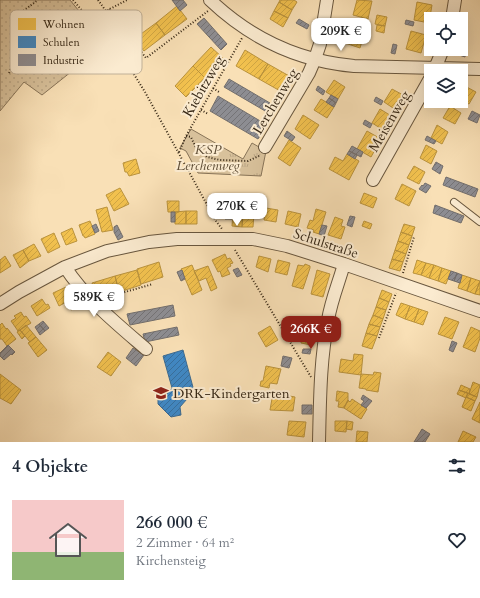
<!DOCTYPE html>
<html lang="de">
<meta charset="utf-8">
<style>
:root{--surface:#fff;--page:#f6f6f7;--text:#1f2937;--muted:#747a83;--accent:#8f2418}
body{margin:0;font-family:Cardo,serif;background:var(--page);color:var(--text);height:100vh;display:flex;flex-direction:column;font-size:15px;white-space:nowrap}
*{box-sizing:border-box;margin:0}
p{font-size:13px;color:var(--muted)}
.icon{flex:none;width:22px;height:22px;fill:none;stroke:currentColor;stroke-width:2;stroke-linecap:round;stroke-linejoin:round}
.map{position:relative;height:442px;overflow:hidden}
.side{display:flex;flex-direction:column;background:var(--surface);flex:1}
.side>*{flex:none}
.tools{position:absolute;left:424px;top:12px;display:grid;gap:8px}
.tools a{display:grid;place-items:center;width:44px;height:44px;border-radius:0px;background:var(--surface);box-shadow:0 4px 16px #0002;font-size:20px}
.price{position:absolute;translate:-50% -34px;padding:0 9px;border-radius:8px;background:#fff;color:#222;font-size:13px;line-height:26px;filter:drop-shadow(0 1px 2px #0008)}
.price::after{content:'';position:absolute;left:50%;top:24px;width:12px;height:9px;margin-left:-6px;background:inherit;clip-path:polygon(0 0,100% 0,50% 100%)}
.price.active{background:var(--accent);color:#fff}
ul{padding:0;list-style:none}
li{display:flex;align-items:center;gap:12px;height:100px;padding:0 12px}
li span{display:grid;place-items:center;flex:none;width:112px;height:80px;border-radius:0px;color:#555}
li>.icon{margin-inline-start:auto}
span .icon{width:48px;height:48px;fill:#fffc;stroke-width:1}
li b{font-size:17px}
h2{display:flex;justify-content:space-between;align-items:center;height:48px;padding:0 12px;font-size:17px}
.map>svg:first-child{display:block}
</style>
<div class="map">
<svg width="480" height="442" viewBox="0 0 480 442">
<defs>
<pattern id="grass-dots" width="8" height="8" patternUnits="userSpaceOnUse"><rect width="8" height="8" fill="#d8c19b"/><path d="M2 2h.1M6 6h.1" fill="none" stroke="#baa685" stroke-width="1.8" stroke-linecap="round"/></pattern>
<pattern id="park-tufts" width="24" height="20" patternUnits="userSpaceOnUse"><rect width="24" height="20" fill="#d8c19b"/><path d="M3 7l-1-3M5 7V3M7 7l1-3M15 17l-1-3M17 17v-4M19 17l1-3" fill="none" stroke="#baa685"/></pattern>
<pattern id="homes-hatch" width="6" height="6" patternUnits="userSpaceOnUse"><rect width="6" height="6" fill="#f2c14e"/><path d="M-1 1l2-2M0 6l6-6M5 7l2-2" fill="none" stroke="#d0a643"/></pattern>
<pattern id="schools-hatch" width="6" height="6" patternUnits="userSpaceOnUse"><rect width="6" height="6" fill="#3f88c5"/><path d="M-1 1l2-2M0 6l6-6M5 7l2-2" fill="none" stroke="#366f9f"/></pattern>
<pattern id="industry-hatch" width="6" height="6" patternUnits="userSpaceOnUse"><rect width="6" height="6" fill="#8d8d92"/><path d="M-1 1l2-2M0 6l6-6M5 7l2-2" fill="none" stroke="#747376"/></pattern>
</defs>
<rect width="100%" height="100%" fill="#f9e0b6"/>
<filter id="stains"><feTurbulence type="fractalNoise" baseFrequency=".005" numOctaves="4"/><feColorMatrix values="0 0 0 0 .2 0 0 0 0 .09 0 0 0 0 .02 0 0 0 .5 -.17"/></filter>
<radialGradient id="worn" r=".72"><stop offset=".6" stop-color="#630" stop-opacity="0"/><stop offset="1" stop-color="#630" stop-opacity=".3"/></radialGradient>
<path fill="url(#grass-dots)" stroke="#887458" d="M0,0H70L106,44L42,95L24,82L0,111Z"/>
<path fill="url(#park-tufts)" stroke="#887458" d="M191,129L243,159L252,143L266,151L261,176L198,173L186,151L180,148Z"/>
<path fill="url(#homes-hatch)" stroke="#ba933d" d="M280,0H294L297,2L292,10L279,2Z
M357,0L372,1L368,19L353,15Z
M279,2L292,10L288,18L274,11Z
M417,2L432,5L429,23L414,20Z
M177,6L187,19L165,35L156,23Z
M274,11L288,18L283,27L270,19Z
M377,15L387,17L385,26L375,24Z
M156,23L165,35L144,51L134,39Z
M377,25L385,26L384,33L376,31Z
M350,26L365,31L360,48L345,43Z
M411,31L426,35L421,53L406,49Z
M211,47L223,58L205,78L193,66Z
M245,50L268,64L259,79L236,66Z
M268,64L291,77L282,92L259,79Z
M193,66L205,78L186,97L175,86Z
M334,80L345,87L338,99L326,92Z
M461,84L476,92L469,104L461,100Z
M392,89L405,96L396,110L384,102Z
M321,99L334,107L327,118L314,110Z
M450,106L461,113L455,124L443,118Z
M380,109L393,117L385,131L372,123Z
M303,115L319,125L310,139L295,129Z
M437,125L448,132L442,144L431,138Z
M367,131L381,139L371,157L357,149Z
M289,140L301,148L290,166L278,158Z
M426,145L437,151L431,164L420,158Z
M347,154L359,161L349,180L329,169L335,157L343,161Z
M136,159L140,173L129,176L127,172H125L123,163Z
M414,166L425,172L419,184L407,178Z
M402,184L416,191L409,206L395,199Z
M120,188L129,204L114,211L106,195Z
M364,193L377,198L373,208L360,203Z
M167,201H179V212H168Z
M107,207L113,230L102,232L96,210Z
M266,208L278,210L276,222L264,220Z
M316,209L326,212L319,234L313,232L314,230L307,228L310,220L313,221Z
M186,211V224H175V212Z
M186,211H197V224H186Z
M288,211L301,214L298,227L285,224Z
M233,213H243L242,227L232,226Z
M243,213L254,214L253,227H242Z
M335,217L343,220L341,226L345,227L341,239L328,235Z
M90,221L95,234L85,238L84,236H83L79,225Z
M364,221L372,224L370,229L362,226Z
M404,224L415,227L412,236L401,232Z
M72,228L77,241L66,245L61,233Z
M401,232L412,236L409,245L398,241Z
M54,233L60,247L48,253L41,239Z
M398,241L409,245L406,254L395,250Z
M34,244L41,256L29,261L23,250Z
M23,250L29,261L20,268L13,255Z
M395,250L406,254L403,262L392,259Z
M225,254L227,259L230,258L233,263L230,264L231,266L227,268L230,274L222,277L220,271L218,272L212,260Z
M5,256L11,266L0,273V260Z
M259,256L271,259L268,272L256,267Z
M392,259L403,262L400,271L389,268Z
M278,260L290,263L287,275L275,272Z
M417,260L426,263L421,275L413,273Z
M159,262L163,277L141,284L137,269Z
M426,263L434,265L429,278L421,275Z
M305,264L310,266V268L303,289L292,286L298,265L304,266Z
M192,265L202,290L192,295L181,269Z
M434,265L442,268L438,281L429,278Z
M208,266L217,288L211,291L206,278L199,281L194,271Z
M442,268L451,271L446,284L438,281Z
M137,270L141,285L119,292L115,276Z
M317,270L330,274L323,297L311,294Z
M462,275L471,278L467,291L458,288Z
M115,276L119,292L97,298L92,283Z
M471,278L480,281L475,294L467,291Z
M480,281V295L475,294Z
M66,287L72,299L59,306L53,293Z
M382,290L392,294L389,302L379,298Z
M76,298L80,305L71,310L67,302Z
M379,298L389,302L386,310L376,307Z
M42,299L46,305L48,304L50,308L37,316L31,306Z
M401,303L410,306L405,319L396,315Z
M410,306L419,309L414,322L405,319Z
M376,307L386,310L383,319L373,315Z
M419,309L428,312L423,325L414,322Z
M21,312L24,317L26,316L31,323L18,331L11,321L16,318L14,316Z
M373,315L383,319L380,327L369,324Z
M445,317L459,322L452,339L438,334Z
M2,323L6,329L7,328L16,339L7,346L2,339H0V325Z
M369,324L380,327L377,336L366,333Z
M26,325L36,337L30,342L20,330Z
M270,326L278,340L266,347L258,333Z
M471,327L480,331V338L475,352L463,347Z
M20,330L25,336L22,339L17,332Z
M303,330L313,332L311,345L301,343Z
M366,333L377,336L372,349L362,346Z
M36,337L47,350L38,357L28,343Z
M108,352L121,362L111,376L97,367Z
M354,354L363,355L361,375L339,372L341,359L353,361Z
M266,366L281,369L277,384L270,383L269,388L260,386L261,381H263Z
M374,372L381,373L378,392L366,390V389L359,388L361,374L373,375Z
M0,374L21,390L11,404L0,398Z
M473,382L480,385L477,397L469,394Z
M461,385L470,389L469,394L459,390Z
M459,390L468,393L466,398L457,394Z
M337,391L348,393V400L344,408L338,407L339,401H336Z
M273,393L295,397L293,411L270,410Z
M468,393L477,397L475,401L466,397Z
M466,397L475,401L471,411L462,407Z
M352,399L367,409L361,419L344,408L348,400L350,402Z
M480,402V423L472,419Z
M289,421L306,422L304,437L287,435Z
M335,421H347L346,432L335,431Z
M347,421L353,422L352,430L346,429Z
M357,431L368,432L367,442H356Z
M463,431L476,437L473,442H458Z"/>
<path fill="url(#schools-hatch)" stroke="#3d6b90" d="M183,350L194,391L180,407L181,415L171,417L158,404V394L166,395L172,388L163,356Z"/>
<path fill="url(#industry-hatch)" stroke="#736f6d" d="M172,0H183L187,5L180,11Z
M204,18L227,44L221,50L197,24Z
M299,19L309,25L307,29L296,23Z
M406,20L414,22L413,26L405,24Z
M393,44L397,45L395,54L391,53Z
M461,46L467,48L465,57L459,55Z
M229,79L270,103L268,106L275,110L272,115L224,87Z
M318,86L325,91L323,95L316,90Z
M280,91L285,93L279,104L274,101Z
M331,95L338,99L336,103L329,98Z
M218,96L267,125L258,139L210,111Z
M376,97L383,101L381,105L374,101Z
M329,98L336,103L334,107L326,102Z
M472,111L480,115L477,123L468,119Z
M365,120L372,124L370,128L363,124Z
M287,131L295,137L292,141L284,136Z
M427,136L436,141L434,144L425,140Z
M352,146L363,152L361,157L349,151Z
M349,151L357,155L355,159L347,154Z
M436,162L443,166L440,174L432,169Z
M446,177L478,189L475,197L443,185Z
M425,183L431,186L426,193L419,189L422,185L423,186Z
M435,205L464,216L461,223L433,213Z
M226,210L233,211L232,219H225Z
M171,212H175V222H171Z
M350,216L355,217L352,227L347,225Z
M96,224L99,231L95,233L92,226Z
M117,225L123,237L118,240L114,232V227Z
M322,225L327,226L324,236L319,234Z
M238,268L242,275L237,277L233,270Z
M182,270L185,279L181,281L177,272Z
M451,271L457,273L454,281L448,279Z
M457,273L462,275L460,283L454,281Z
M173,305L175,316L130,325L127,314Z
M43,321L49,328L45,331L39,324Z
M39,324L45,331L40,335L35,327Z
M177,327L179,335L145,342L143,334Z
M452,341L457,343L453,352L449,350Z
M8,345L15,352L12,355L11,354L4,360L0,356V353Z
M133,348L144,355L136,366L126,358Z
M303,349H311L310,354L302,353Z
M283,356L292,358L289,368L281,366Z
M363,395L372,401L366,408L361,405L364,401L361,399Z
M302,405H312V414H302Z
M422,429L430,434L425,442H414Z"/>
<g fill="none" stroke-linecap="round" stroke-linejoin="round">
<g stroke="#68563e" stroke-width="8">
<path id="lane" d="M454,202L480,222"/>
</g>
<g stroke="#68563e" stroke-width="14">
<path id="street" d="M210,0C251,39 298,61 354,66L480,69
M452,19L455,0
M434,71L443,49
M265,147L309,73L315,59L320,44L327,0
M373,180L431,77
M65,267C86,299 117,324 146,349
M0,304L19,292L65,267L107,251L149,242L177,239H253L287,246L344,264L480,311
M319,442C320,401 320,360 328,320C331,301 339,282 344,264"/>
</g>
<path stroke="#372816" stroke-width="2" stroke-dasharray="1 2" stroke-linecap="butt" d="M73,0L127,63L145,92L216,221L222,229
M98,0L106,11L127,0
M109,9L146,58L208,11
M9,73C19,52 19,36 19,14L38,0
M213,88L219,92
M201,110L208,114
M186,136L191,137L196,148L207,157L220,160L248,161L259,156
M179,152L186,136L242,38
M235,250L311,377
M403,273L414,237
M104,298L153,284
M379,338L396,293"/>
<use href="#lane" stroke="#fbebd0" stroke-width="6"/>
<use href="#street" stroke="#fbebd0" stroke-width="12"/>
</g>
<defs>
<g id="school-bare" transform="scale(1.2)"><path d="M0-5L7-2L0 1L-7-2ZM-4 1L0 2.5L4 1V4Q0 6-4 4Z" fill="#8f2418" stroke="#fbebd0" stroke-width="2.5" paint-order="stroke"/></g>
</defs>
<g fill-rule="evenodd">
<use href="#school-bare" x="161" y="393"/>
</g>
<g text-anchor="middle" stroke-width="4" stroke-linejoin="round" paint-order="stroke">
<g font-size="14" fill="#372816" stroke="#fbebd0">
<text transform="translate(203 86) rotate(-60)" y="5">Kiebitzweg</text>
<text transform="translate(275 101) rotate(-59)" y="5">Lerchenweg</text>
<text transform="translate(389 121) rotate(-60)" y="5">Meisenweg</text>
<text transform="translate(326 243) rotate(18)" y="5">Schulstraße</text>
</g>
<g font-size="14" font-style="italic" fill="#5f4e37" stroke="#fbebd0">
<text x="208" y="154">KSP<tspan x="208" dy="16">Lerchenweg</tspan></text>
</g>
<g font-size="14" fill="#372816" stroke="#fbebd0" text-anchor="start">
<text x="173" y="398">DRK-Kindergarten</text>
</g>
</g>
<rect x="10" y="10" width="132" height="64" rx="6" fill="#fbebd0" stroke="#c0b098" stroke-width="1"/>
<rect x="18" y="18" width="18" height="12" fill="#f2c14e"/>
<rect x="18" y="36" width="18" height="12" fill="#3f88c5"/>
<rect x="18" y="54" width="18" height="12" fill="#8d8d92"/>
<g font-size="11" fill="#372816">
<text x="43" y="28">Wohnen</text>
<text x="43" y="46">Schulen</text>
<text x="43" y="64">Industrie</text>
</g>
<rect width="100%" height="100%" filter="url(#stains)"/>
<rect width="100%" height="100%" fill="url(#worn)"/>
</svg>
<div class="tools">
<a><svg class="icon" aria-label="locate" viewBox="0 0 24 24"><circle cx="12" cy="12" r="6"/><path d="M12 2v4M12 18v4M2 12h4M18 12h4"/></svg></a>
<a><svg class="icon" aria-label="layers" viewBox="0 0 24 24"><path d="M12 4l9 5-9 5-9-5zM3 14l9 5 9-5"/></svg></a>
</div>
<b class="price" style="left:341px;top:52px">209K €</b>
<b class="price" style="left:237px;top:227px">270K €</b>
<b class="price" style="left:94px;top:318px">589K €</b>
<b class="price active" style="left:311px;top:350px">266K €</b>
</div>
<section class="side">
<h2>4 Objekte<svg class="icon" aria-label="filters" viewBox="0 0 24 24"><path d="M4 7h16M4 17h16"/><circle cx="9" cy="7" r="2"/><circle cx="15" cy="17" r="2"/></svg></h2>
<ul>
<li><span style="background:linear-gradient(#f6c9c9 65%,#8fb573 0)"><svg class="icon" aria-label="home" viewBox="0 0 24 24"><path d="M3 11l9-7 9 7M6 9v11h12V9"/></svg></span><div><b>266 000 €</b><p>2 Zimmer · 64 m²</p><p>Kirchensteig</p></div><svg class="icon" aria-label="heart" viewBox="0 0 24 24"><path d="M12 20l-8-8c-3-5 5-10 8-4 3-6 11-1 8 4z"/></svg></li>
</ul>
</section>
